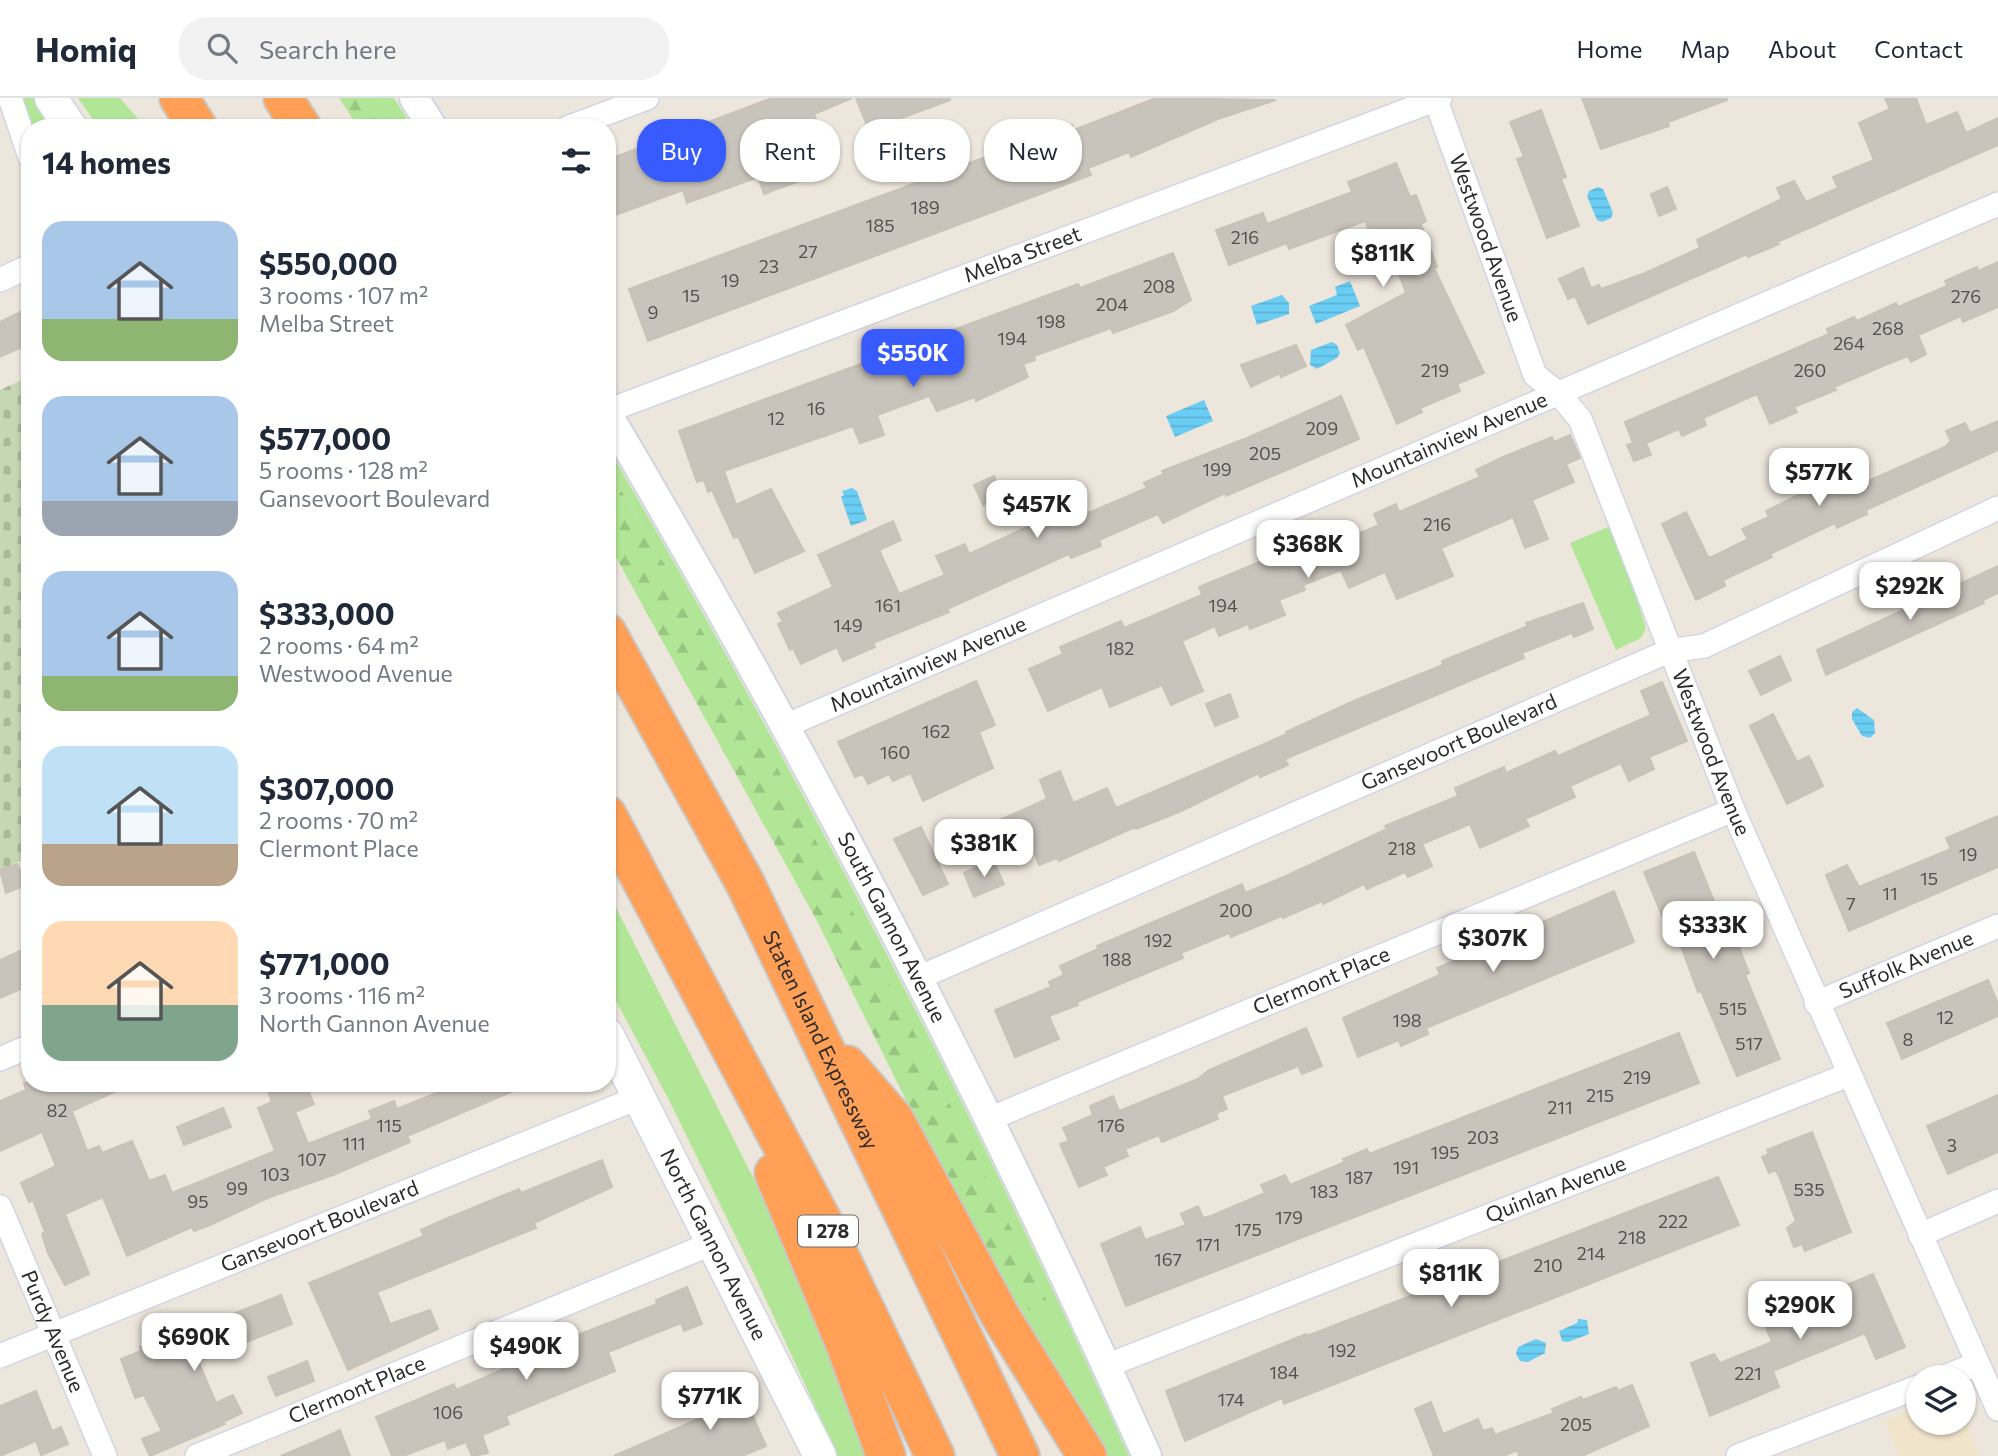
<!DOCTYPE html>
<meta charset="utf-8">
<style>
:root{--surface:#fff;--page:#f2f2f3;--text:#1f2937;--muted:#747a83;--line:#e0e1e3;--accent:#385bff}
body{margin:0;font-family:Commissioner,sans-serif;background:var(--page);color:var(--text);height:100vh;display:flex;flex-direction:column;font-size:26px;white-space:nowrap}
*{box-sizing:border-box;margin:0}
p{font-size:23px;color:var(--muted)}
.icon{flex:none;width:38px;height:38px;fill:none;stroke:currentColor;stroke-width:2;stroke-linecap:round;stroke-linejoin:round}
.map{position:relative;flex:1;overflow:hidden}
.side{position:absolute;left:21px;top:21px;width:595px;height:973px;display:flex;flex-direction:column;background:var(--surface);border-radius:28px;box-shadow:0 2px 5px #0004}
.side>*{flex:none}
.banner{position:absolute;left:637px;top:21px;width:665px;height:63px;display:flex;gap:14px}
.tools{position:absolute;left:1906px;top:1267px;display:grid;gap:14px}
.tools a{display:grid;place-items:center;width:70px;height:70px;border-radius:50%;background:var(--surface);box-shadow:0 2px 5px #0004;font-size:35px}
.price{position:absolute;translate:-50% -60px;padding:0 16px;border-radius:14px;background:#fff;color:#222;font-size:23px;line-height:46px;filter:drop-shadow(0 2px 4px #0008)}
.price::after{content:'';position:absolute;left:50%;top:42px;width:21px;height:16px;margin-left:-10px;background:inherit;clip-path:polygon(0 0,100% 0,50% 100%)}
.price.on{background:var(--accent);color:#fff}
ul{padding:0;list-style:none}
li{display:flex;align-items:center;gap:21px;height:175px;padding:0 21px}
li span{display:grid;place-items:center;flex:none;width:196px;height:140px;border-radius:21px;color:#555}
li>.icon{margin-inline-start:auto}
span .icon{width:84px;height:84px;fill:#fffc;stroke-width:1}
li b{font-size:30px}
h2{display:flex;justify-content:space-between;align-items:center;height:84px;padding:0 21px;font-size:30px}
.tag{padding:0 24px;border-radius:28px;background:var(--surface);box-shadow:0 2px 5px #0004;font-size:24px;line-height:63px}
.tag.on{background:var(--accent);color:#fff}
header{display:flex;align-items:center;gap:42px;box-sizing:border-box;height:98px;padding:0 35px;background:var(--surface);border-bottom:2px solid var(--line)}
header strong{font-size:33px}
nav{display:flex;gap:38px;margin-inline-start:auto;font-size:24px}
.search{width:490px;height:63px;background:var(--page);display:flex;align-items:center;gap:18px;box-sizing:border-box;padding:0 24px;border-radius:28px;color:var(--muted);font-size:26px}
.map>svg:first-child{display:block}
</style>
<header>
<strong>Homiq</strong>
<div class="search"><svg class="icon" aria-label="search" viewBox="0 0 24 24"><circle cx="10" cy="10" r="6"/><path d="M15 15l6 6"/></svg>Search here</div>
<nav><a>Home</a><a>Map</a><a>About</a><a>Contact</a></nav>
</header>
<div class="map">
<svg width="1998" height="1358" viewBox="0 0 1998 1358">
<defs>
<pattern id="forest-firs" width="22" height="20" patternUnits="userSpaceOnUse" patternTransform="scale(1.75)"><rect width="22" height="20" fill="#b1e696"/><path d="M5 1l3.5 6h-7zM16 11l3.5 6h-7z" fill="#98c581"/></pattern>
<pattern id="cemetery-stones" width="16" height="16" patternUnits="userSpaceOnUse" patternTransform="scale(1.75)"><rect width="16" height="16" fill="#c5d8b3"/><path d="M2 7V4a2 2 0 0 1 4 0v3zM10 15v-3a2 2 0 0 1 4 0v3z" fill="#a9ba9a"/></pattern>
<pattern id="water-rules" width="6" height="5" patternUnits="userSpaceOnUse" patternTransform="scale(1.75)"><rect width="6" height="5" fill="#6acef4"/><path d="M0 2.5h6" fill="none" stroke="#5cb1d1"/></pattern>
</defs>
<rect width="100%" height="100%" fill="#ede6dc"/>
<path fill="#f0e4cb" d="M1918,1310V1325H1964V1319L1980,1358H1899L1885,1323Z"/>
<path fill="#b1e696" d="M21,0H35L54,30H32Z
M78,0H120L146,30H99Z
M381,0H394L413,30H400Z
M607,348C798,675 974,1012 1129,1358H1106L1013,1207L1026,1212H1050C909,927 770,641 607,368Z
M1613,427L1646,530L1641,540L1616,552L1570,445Z
M607,792L788,1148L878,1358H838L755,1178L669,1002L607,886Z"/>
<path fill="url(#forest-firs)" d="M339,0H381L400,30H359Z
M607,368C770,641 912,926 1051,1212H1026L1013,1207L979,1149L816,821L607,443Z"/>
<path fill="url(#cemetery-stones)" d="M30,278V758L0,772V292Z"/>
<path fill="url(#water-rules)" d="M1598,89L1603,91L1613,115L1611,120L1602,124L1597,122L1587,98L1589,93Z
M1350,183L1360,208L1316,226L1309,208L1337,197L1335,189Z
M1282,197L1289,205V216L1257,227L1251,208Z
M1332,244L1337,247L1340,255L1337,260L1317,271L1310,267L1311,252Z
M1204,302L1213,323L1175,339L1166,318Z
M852,390L857,393L867,422L851,428L841,399L844,397L842,393Z
M1857,610L1874,622L1875,635L1870,640L1862,638L1852,621V614Z
M1578,1221L1587,1222L1589,1236L1568,1244L1562,1243L1559,1233L1577,1225Z
M1536,1241L1546,1245L1545,1255L1528,1264L1520,1263L1516,1256L1518,1249Z"/>
<path fill="#c9c4bb" stroke="#c9c2b6" stroke-width="2" d="M772,0H852L814,16L823,40L790,52L802,82L764,96L758,79L687,105L683,92L607,120V62Z
M856,0H950V2L869,32Z
M1156,0L1276,2L1218,21L1131,59L1129,54L1088,70L1091,77L648,243L629,191L1072,27L1074,32Z
M1582,0H1727V2L1668,24L1669,28L1601,51Z
M1885,0H1916L1926,27L1957,14L1966,35L1998,20V47L1777,144L1779,146L1748,159L1747,156L1588,226L1575,198L1568,201L1559,181L1583,170L1591,190L1599,187L1601,191L1645,175L1700,150L1697,142L1782,101L1777,90L1794,83L1806,104L1838,90L1833,79L1874,62L1859,25L1890,11Z
M1541,12L1566,79L1561,81L1579,128L1547,140L1517,61L1524,59L1510,24Z
M1396,65L1410,99L1416,97L1426,123L1421,126L1437,169L1434,170L1484,275L1457,286L1460,293L1420,310L1422,314L1397,326L1364,249L1358,252L1346,227L1406,195L1384,136L1372,140L1365,123L1289,151L1287,145L1229,167L1216,132L1263,115L1267,126L1352,94L1348,84Z
M1667,89L1676,111L1659,118L1651,96Z
M1173,155L1191,202L1173,213L1113,235L1111,230L1034,258L1035,262L1023,266L1028,279L976,303L975,299L937,313L929,298L877,317L884,337L860,345L853,328L724,373L736,407L771,391L804,453L755,475L738,438L734,440L712,392L708,394L704,382L697,384L679,333L1078,186L1080,190Z
M1998,164V209L1963,224L1961,218L1918,237L1926,256L1911,264L1908,258L1885,267L1834,289L1836,292L1794,309L1797,314L1770,326L1757,296L1703,320L1706,327L1682,338L1679,331L1646,345L1651,357L1634,363L1627,347L1633,345L1625,324L1829,236L1827,231L1854,219L1857,223L1896,205L1898,209L1947,188L1945,183L1977,169L1978,173Z
M22,213L30,228V245L0,259V224Z
M1296,247L1306,268L1281,279L1280,275L1251,289L1241,267Z
M1341,298L1359,341L1226,398L1225,395L1163,425L1158,416L1099,442L1101,448L1071,460L1069,456L947,511L949,514L873,545L875,549L843,563L837,549L801,566L793,550L790,552L778,526L783,524L778,515L833,489L818,457L893,423L901,442L879,452L899,496L945,477L936,458L965,446L969,456L1053,417L1050,409L1059,405L1056,400L1073,393L1075,398L1080,396L1088,415L1147,390L1144,385L1164,376L1162,373L1247,340Z
M1998,323V352L1866,412L1867,416L1837,430L1835,425L1770,456L1772,459L1723,482L1725,488L1696,502L1662,426L1686,414L1708,459H1712L1748,441L1742,431L1769,419L1766,413L1805,394L1789,364L1810,353L1823,378L1845,368L1855,389L1945,349L1951,343L1946,333L1965,325L1970,335Z
M1570,337L1580,360L1566,366L1574,384L1532,402L1548,441L1525,450L1513,419L1441,450L1453,478L1397,501L1385,474L1349,490L1341,472L1303,487L1305,492L1279,502L1285,517L1250,531L1248,526L1219,538L1215,528L1182,543L1203,593L1171,607L1162,587L1110,609L1102,589L1048,613L1029,571L1063,556L1060,549L1121,523L1124,530L1202,497L1199,489L1301,447L1306,458L1379,427L1374,416L1396,406L1399,414L1480,379L1476,372L1501,360L1552,339L1554,344Z
M994,378L1003,398L983,407L974,387Z
M1998,468V495L1983,502L1984,505L1826,577L1817,552Z
M1583,505L1593,531L1574,539L1572,535L1522,555L1524,560L1285,661L1288,667L1260,679L1259,675L1179,714L1136,731L1135,729L1059,763L1057,760L1039,767L1034,754L1011,764L993,725L1047,701L1040,682L1060,673L1073,705L1107,690L1116,710L1287,636L1286,634L1356,602L1443,567L1442,563L1528,528L1526,525Z
M1780,558L1791,582L1761,597L1749,573Z
M976,583L995,627L979,634L993,670L923,703L911,675L893,683L889,676L868,686L863,676L855,679L838,644Z
M1662,584L1687,643L1649,659L1654,671L1629,683L1621,665L1570,688L1575,699L1525,721L1529,728L1480,750L1470,726L1422,746L1432,768L1408,779L1405,774L1367,791L1364,786L1323,806L1322,803L1283,820L1282,818L1231,839L1229,835L1181,855L1183,860L1077,904L1078,907L1049,918L1059,941L1015,959L995,912L1051,889L1049,884L1064,877L1060,868L1098,851L1097,848L1242,786L1245,795L1286,778L1387,731L1385,728L1458,698L1455,690L1495,673L1504,669L1506,675L1555,653L1558,658L1651,617L1641,593Z
M1230,596L1238,619L1215,628L1206,606Z
M1773,616L1797,664L1809,658L1823,688L1787,706L1750,628Z
M1998,718V769L1849,833L1826,777L1847,767L1859,789L1951,751L1946,740Z
M921,729L948,786L923,797L894,741Z
M1694,754L1726,833L1732,831L1749,875L1745,877L1780,961L1737,978L1701,893L1698,894L1675,832L1669,834L1644,774Z
M993,762L1004,786L974,799L964,775Z
M17,766L26,787L6,795L0,772Z
M1614,793L1634,844L1426,930L1428,936L1401,948L1399,942L1358,959L1343,920L1440,877L1437,870Z
M22,852L30,869V887L0,900V862Z
M1988,882L1998,906V918L1902,961L1887,925Z
M1306,930L1322,968L1302,976L1298,968L1222,998L1227,1011L1216,1015L1218,1021L1162,1044L1159,1037L1125,1051L1128,1058L1103,1069L1107,1077L1079,1089L1060,1046L1069,1043L1063,1030L1093,1017L1090,1008L1113,998L1119,1013L1198,981L1209,972Z
M1679,935L1699,985L1126,1208L1101,1146L1140,1129L1145,1142L1186,1127L1181,1116L1198,1108L1203,1120L1211,1118L1265,1095L1261,1087L1285,1077L1290,1087L1345,1064L1343,1061L1367,1051L1369,1056Z
M24,985H134L72,1013L87,1053L99,1048L102,1055L132,1043L149,1083L165,1077L172,1095L275,1053L258,1010L272,1004L265,985H305L314,1006L295,1014L308,1046L372,1021L369,1013L394,1003L397,1011L461,985L530,986L407,1038L410,1044L333,1077L270,1099L210,1127L194,1133L192,1129L127,1158L103,1099L65,1116L89,1176L65,1187L48,1155L42,1136L45,1134L33,1102L29,1104L21,1085L56,1068L42,1034L0,1053V1003L26,992Z
M1998,997V1054L1948,1076L1927,1028Z
M223,1010L231,1029L184,1047L177,1029Z
M1812,1034L1851,1134L1805,1153L1802,1146L1794,1149L1787,1130L1796,1123L1779,1078L1775,1072L1769,1075L1762,1059L1769,1056L1767,1052Z
M602,1062L612,1089L534,1125L536,1130L377,1194L390,1226L430,1212L438,1231L348,1272L309,1185L424,1138L421,1132L441,1123L519,1091L521,1095Z
M1718,1079L1739,1127L1284,1306L1282,1300L1185,1343L1166,1293L1306,1236L1307,1238Z
M1873,1176L1905,1249L1876,1261L1865,1235L1773,1273L1779,1289L1710,1318L1691,1265L1714,1256L1720,1265L1772,1244L1761,1217L1823,1192L1825,1196Z
M687,1189L702,1226L684,1233L681,1225L608,1254L615,1273L506,1318L509,1326L482,1337L488,1355L472,1358L466,1344L448,1351L445,1342L403,1358H392L376,1319L454,1286L456,1292L511,1268L509,1264L657,1206L656,1202Z
M281,1197L292,1226L198,1263L216,1305L233,1297L242,1315L223,1324L225,1326L150,1358L142,1341L162,1333L144,1297L135,1300L121,1261L141,1253L140,1249L186,1230L188,1234Z
M307,1263L314,1283L276,1298L268,1279Z
M737,1282L766,1348L742,1358H614L719,1312L714,1298L722,1295L720,1289Z
M1632,1287L1649,1328L1582,1358H1519L1517,1352L1504,1358H1434L1415,1311L1431,1304L1443,1336L1478,1321L1483,1333L1492,1330L1495,1337L1554,1315L1552,1311L1581,1299L1583,1302L1616,1289L1618,1293Z
M36,1293L52,1333L61,1329L68,1346L41,1357L36,1343L0,1358V1308Z
M340,1332L350,1358H281L321,1341Z"/>
<g fill="none" stroke-linecap="round" stroke-linejoin="round">
<g stroke="#d1d5e4" stroke-width="26">
<g id="minor">
<path d="M10,0L30,59"/>
<path id="s1" d="M1435,0L1535,277L1559,296L1580,321L1733,712L1998,1311"/>
<path d="M567,30L647,0"/>
<path d="M0,182L30,168"/>
<path id="s2" d="M607,313L1440,0"/>
<path id="s3" d="M785,628L1998,106"/>
<path id="s4" d="M918,880L1669,553L1704,548L1998,410"/>
<path id="s5" d="M1816,905L1998,828"/>
<path d="M0,961L30,948"/>
<path id="s6" d="M989,1021L1733,712"/>
<path id="s7" d="M0,1109L105,1358"/>
<path d="M1920,1137L1998,1103"/>
<path id="s8" d="M0,1258L640,999"/>
<path id="s9" d="M1106,1268L1848,977"/>
<path d="M1944,1279L1977,1266"/>
<path id="s10" d="M197,1358L713,1145"/>
<path d="M1738,1358L1918,1289"/>
</g>
</g>
<g stroke="#d1d5e4" stroke-width="32">
<g id="tertiary">
<path d="M414,0L433,30"/>
<path id="s11" d="M607,315C806,652 987,1000 1147,1358"/>
</g>
</g>
<g stroke="#d1d5e4" stroke-width="35">
<g id="secondary">
<path d="M51,0L71,30"/>
<path id="s12" d="M607,936L820,1358"/>
</g>
</g>
<g stroke="#c8c8c8" stroke-width="42">
<g id="motorway">
<path d="M179,0L198,30"/>
<path d="M283,0L302,30"/>
<path id="s13" d="M607,535L745,785L1020,1358"/>
<path d="M607,717L826,1130L935,1358"/>
<path d="M847,967L894,1021L1001,1219L1087,1358"/>
<path d="M774,1075L846,1248L886,1358"/>
</g>
</g>
<use href="#minor" stroke="#fff" stroke-width="23"/>
<use href="#tertiary" stroke="#fff" stroke-width="28"/>
<use href="#secondary" stroke="#fff" stroke-width="32"/>
<use href="#motorway" stroke="#ffa056" stroke-width="38"/>
</g>
<g text-anchor="middle" stroke-width="6" stroke-linejoin="round" paint-order="stroke">
<g font-size="18" fill="#52514f">
<text x="925" y="116">189</text>
<text x="880" y="134">185</text>
<text x="1245" y="146">216</text>
<text x="808" y="160">27</text>
<text x="769" y="175">23</text>
<text x="730" y="189">19</text>
<text x="1159" y="195">208</text>
<text x="691" y="204">15</text>
<text x="1966" y="205">276</text>
<text x="1112" y="213">204</text>
<text x="653" y="221">9</text>
<text x="1051" y="230">198</text>
<text x="1888" y="237">268</text>
<text x="1012" y="247">194</text>
<text x="1849" y="252">264</text>
<text x="1435" y="279">219</text>
<text x="1810" y="279">260</text>
<text x="816" y="317">16</text>
<text x="776" y="327">12</text>
<text x="1322" y="337">209</text>
<text x="1265" y="362">205</text>
<text x="1217" y="378">199</text>
<text x="1437" y="433">216</text>
<text x="888" y="514">161</text>
<text x="1223" y="514">194</text>
<text x="848" y="534">149</text>
<text x="1120" y="557">182</text>
<text x="936" y="640">162</text>
<text x="895" y="661">160</text>
<text x="1402" y="757">218</text>
<text x="1968" y="763">19</text>
<text x="1929" y="787">15</text>
<text x="1890" y="802">11</text>
<text x="1851" y="812">7</text>
<text x="1236" y="819">200</text>
<text x="1158" y="849">192</text>
<text x="1117" y="868">188</text>
<text x="1733" y="917">515</text>
<text x="1945" y="926">12</text>
<text x="1407" y="929">198</text>
<text x="1908" y="948">8</text>
<text x="1749" y="952">517</text>
<text x="1637" y="986">219</text>
<text x="1600" y="1004">215</text>
<text x="1560" y="1016">211</text>
<text x="57" y="1019">82</text>
<text x="389" y="1034">115</text>
<text x="1111" y="1034">176</text>
<text x="1483" y="1046">203</text>
<text x="354" y="1052">111</text>
<text x="1952" y="1054">3</text>
<text x="1445" y="1061">195</text>
<text x="312" y="1068">107</text>
<text x="1406" y="1076">191</text>
<text x="275" y="1083">103</text>
<text x="1359" y="1086">187</text>
<text x="237" y="1097">99</text>
<text x="1809" y="1098">535</text>
<text x="1324" y="1100">183</text>
<text x="198" y="1110">95</text>
<text x="1289" y="1126">179</text>
<text x="1673" y="1130">222</text>
<text x="1248" y="1138">175</text>
<text x="1632" y="1146">218</text>
<text x="1208" y="1153">171</text>
<text x="1591" y="1162">214</text>
<text x="1168" y="1168">167</text>
<text x="1548" y="1174">210</text>
<text x="1342" y="1259">192</text>
<text x="1284" y="1281">184</text>
<text x="1748" y="1282">221</text>
<text x="1231" y="1308">174</text>
<text x="448" y="1321">106</text>
<text x="1576" y="1333">205</text>
</g>
<rect fill="#fff" stroke="#6b6b6b" stroke-width="2" x="798" y="1117.5" width="60" height="31" rx="5"/>
<g font-size="19" font-weight="bold" fill="#2b2b2b">
<text x="828" y="1140">I 278</text>
</g>
<g font-size="21" fill="#2b2b2b" stroke="#fff">
<text dy="7" stroke="none"><textPath href="#s1" startOffset="149">Westwood Avenue</textPath></text>
<text dy="7" stroke="none"><textPath href="#s2" startOffset="444">Melba Street</textPath></text>
<text dy="7" stroke="none"><textPath href="#s3" startOffset="723">Mountainview Avenue</textPath></text>
<text dy="7" stroke="none"><textPath href="#s3" startOffset="156">Mountainview Avenue</textPath></text>
<text dy="7" stroke="none"><textPath href="#s4" startOffset="590">Gansevoort Boulevard</textPath></text>
<text dy="7" stroke="none"><textPath href="#s1" startOffset="716">Westwood Avenue</textPath></text>
<text dy="7" stroke="none"><textPath href="#s11" startOffset="588">South Gannon Avenue</textPath></text>
<text dy="7" stroke="none"><textPath href="#s5" startOffset="98">Suffolk Avenue</textPath></text>
<text dy="7" stroke="none"><textPath href="#s6" startOffset="360">Clermont Place</textPath></text>
<text dy="7" stroke="none"><textPath href="#s13" startOffset="460">Staten Island Expressway</textPath></text>
<text dy="7" stroke="none"><textPath href="#s9" startOffset="483">Quinlan Avenue</textPath></text>
<text dy="7" stroke="none"><textPath href="#s8" startOffset="345">Gansevoort Boulevard</textPath></text>
<text dy="7" stroke="none"><textPath href="#s12" startOffset="236">North Gannon Avenue</textPath></text>
<text dy="7" stroke="none"><textPath href="#s7" startOffset="135">Purdy Avenue</textPath></text>
<text dy="7" stroke="none"><textPath href="#s10" startOffset="173">Clermont Place</textPath></text>
</g>
</g>
</svg>
<div class="tools">
<a><svg class="icon" aria-label="layers" viewBox="0 0 24 24"><path d="M12 4l9 5-9 5-9-5zM3 14l9 5 9-5"/></svg></a>
</div>
<b class="price" style="left:1383px;top:191px">$811K</b>
<b class="price on" style="left:913px;top:291px">$550K</b>
<b class="price" style="left:1819px;top:410px">$577K</b>
<b class="price" style="left:1037px;top:442px">$457K</b>
<b class="price" style="left:1308px;top:482px">$368K</b>
<b class="price" style="left:1910px;top:524px">$292K</b>
<b class="price" style="left:984px;top:781px">$381K</b>
<b class="price" style="left:1713px;top:863px">$333K</b>
<b class="price" style="left:1493px;top:876px">$307K</b>
<b class="price" style="left:1451px;top:1211px">$811K</b>
<b class="price" style="left:1800px;top:1243px">$290K</b>
<b class="price" style="left:194px;top:1275px">$690K</b>
<b class="price" style="left:526px;top:1284px">$490K</b>
<b class="price" style="left:710px;top:1334px">$771K</b>
<div class="banner">
<a class="tag on">Buy</a>
<a class="tag">Rent</a>
<a class="tag">Filters</a>
<a class="tag">New</a>
</div>
<section class="side">
<h2>14 homes<svg class="icon" aria-label="filters" viewBox="0 0 24 24"><path d="M4 7h16M4 17h16"/><circle cx="9" cy="7" r="2"/><circle cx="15" cy="17" r="2"/></svg></h2>
<ul>
<li><span style="background:linear-gradient(#a9c7e8 70%,#8fb573 0)"><svg class="icon" aria-label="home" viewBox="0 0 24 24"><path d="M3 11l9-7 9 7M6 9v11h12V9"/></svg></span><div><b>$550,000</b><p>3 rooms · 107 m²</p><p>Melba Street</p></div></li>
<li><span style="background:linear-gradient(#a9c7e8 75%,#9aa5b1 0)"><svg class="icon" aria-label="home" viewBox="0 0 24 24"><path d="M3 11l9-7 9 7M6 9v11h12V9"/></svg></span><div><b>$577,000</b><p>5 rooms · 128 m²</p><p>Gansevoort Boulevard</p></div></li>
<li><span style="background:linear-gradient(#a9c7e8 75%,#8fb573 0)"><svg class="icon" aria-label="home" viewBox="0 0 24 24"><path d="M3 11l9-7 9 7M6 9v11h12V9"/></svg></span><div><b>$333,000</b><p>2 rooms · 64 m²</p><p>Westwood Avenue</p></div></li>
<li><span style="background:linear-gradient(#bfe0f5 70%,#b9a48a 0)"><svg class="icon" aria-label="home" viewBox="0 0 24 24"><path d="M3 11l9-7 9 7M6 9v11h12V9"/></svg></span><div><b>$307,000</b><p>2 rooms · 70 m²</p><p>Clermont Place</p></div></li>
<li><span style="background:linear-gradient(#ffd9b3 60%,#7fa58c 0)"><svg class="icon" aria-label="home" viewBox="0 0 24 24"><path d="M3 11l9-7 9 7M6 9v11h12V9"/></svg></span><div><b>$771,000</b><p>3 rooms · 116 m²</p><p>North Gannon Avenue</p></div></li>
</ul>
</section>
</div>
